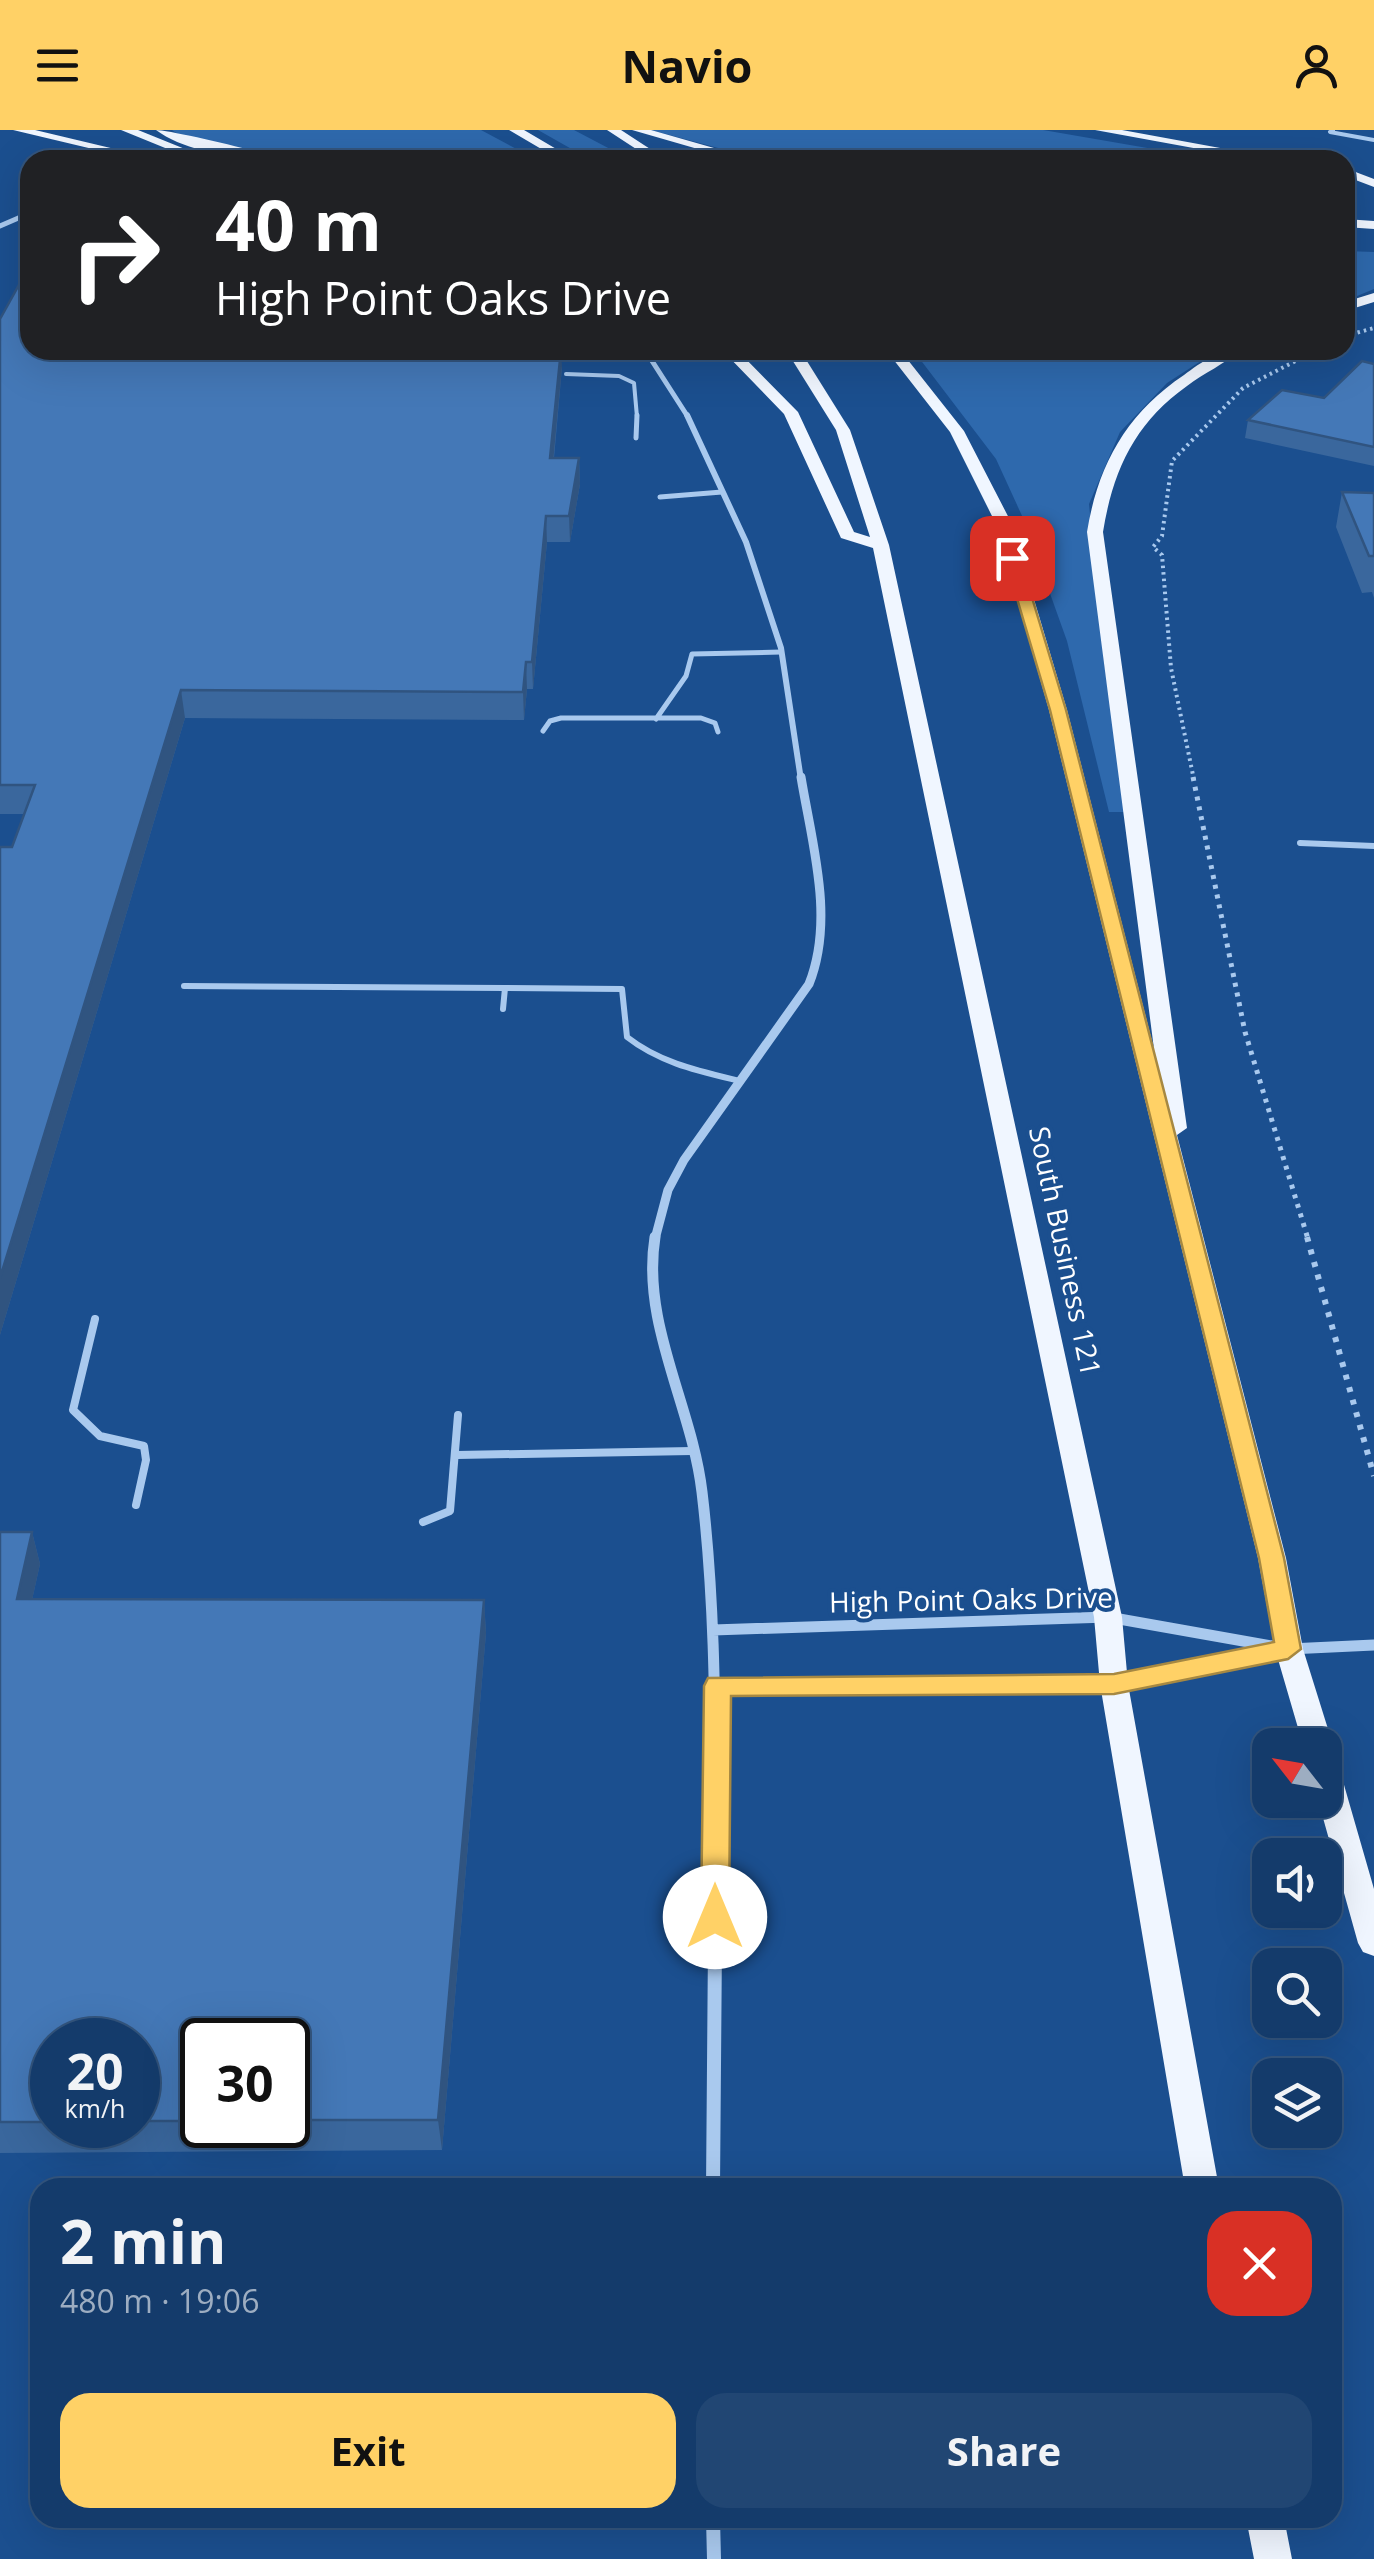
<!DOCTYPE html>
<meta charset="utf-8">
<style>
body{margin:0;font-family:"Open Sans",sans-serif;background:#214673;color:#f1f3f6;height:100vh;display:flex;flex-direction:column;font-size:38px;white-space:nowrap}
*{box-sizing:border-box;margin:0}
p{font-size:32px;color:#9dadc1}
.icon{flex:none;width:55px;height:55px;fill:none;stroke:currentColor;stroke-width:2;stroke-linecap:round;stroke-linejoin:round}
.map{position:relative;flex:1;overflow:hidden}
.drawer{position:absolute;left:30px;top:2048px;width:1312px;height:350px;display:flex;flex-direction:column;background:#143b6b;border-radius:30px;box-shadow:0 10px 40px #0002,0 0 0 2px #33557e}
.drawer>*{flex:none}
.top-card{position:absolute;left:20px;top:20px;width:1335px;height:210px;border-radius:30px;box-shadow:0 10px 40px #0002,0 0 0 2px #33557e;background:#202124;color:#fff;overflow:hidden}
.needle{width:65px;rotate:301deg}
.controls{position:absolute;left:1252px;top:1598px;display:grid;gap:20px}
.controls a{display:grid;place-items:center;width:90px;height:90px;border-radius:20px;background:#143b6b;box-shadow:0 10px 40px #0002,0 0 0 2px #33557e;font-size:50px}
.speed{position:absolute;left:30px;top:1888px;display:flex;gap:20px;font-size:50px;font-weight:700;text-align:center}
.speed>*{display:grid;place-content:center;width:130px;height:130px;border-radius:50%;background:#143b6b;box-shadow:0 10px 40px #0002,0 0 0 2px #33557e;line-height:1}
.speed small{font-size:25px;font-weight:400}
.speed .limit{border:5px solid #111;border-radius:15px;background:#fff;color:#111}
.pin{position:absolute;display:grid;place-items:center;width:85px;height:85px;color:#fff;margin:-42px;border-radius:20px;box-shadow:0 5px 15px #0006}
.me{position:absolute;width:110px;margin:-55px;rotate:0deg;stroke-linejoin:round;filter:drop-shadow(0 0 8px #0008)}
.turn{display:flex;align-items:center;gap:35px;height:210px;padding:0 30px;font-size:45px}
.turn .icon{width:130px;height:130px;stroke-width:2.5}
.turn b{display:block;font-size:70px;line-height:85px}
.round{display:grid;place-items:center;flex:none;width:105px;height:105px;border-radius:30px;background:#214673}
.head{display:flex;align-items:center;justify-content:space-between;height:170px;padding:0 30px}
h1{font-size:60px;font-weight:700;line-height:75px}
.cta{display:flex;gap:20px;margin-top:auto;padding:20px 30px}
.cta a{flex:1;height:115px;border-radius:30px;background:#ffd166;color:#111;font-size:40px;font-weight:700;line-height:115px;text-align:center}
.cta a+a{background:#214673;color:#f1f3f6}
header{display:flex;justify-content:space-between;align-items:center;height:130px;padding:0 30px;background:#ffd166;color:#111;font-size:45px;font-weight:700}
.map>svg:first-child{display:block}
</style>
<header><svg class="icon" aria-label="menu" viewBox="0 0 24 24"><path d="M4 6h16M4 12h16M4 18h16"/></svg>Navio<svg class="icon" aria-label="person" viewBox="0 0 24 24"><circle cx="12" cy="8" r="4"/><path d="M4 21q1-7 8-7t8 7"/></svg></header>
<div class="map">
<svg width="1374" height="2429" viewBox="0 0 1374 2429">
<rect width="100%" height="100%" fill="#1b4f8f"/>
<path fill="#2e69ad" d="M172,0H481L537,30C462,30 227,42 172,0Z
M538,0H574L631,30H591Z
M651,0H1043L1217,30H763Z
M1345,121L1374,122V159L1345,171Z
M913,220H1218L1167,253L1120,302L1089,374L1104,533L1127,682H1109L1067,511L1023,388L996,329Z"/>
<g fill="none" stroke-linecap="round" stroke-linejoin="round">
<path stroke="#a9c9ee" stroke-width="4" stroke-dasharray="2.5 4" stroke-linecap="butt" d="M1345,206L1374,198
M1194,650L1171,538L1162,425L1153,417L1162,406L1172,331L1243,258L1317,220"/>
<path stroke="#a9c9ee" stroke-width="5" stroke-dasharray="4 6" stroke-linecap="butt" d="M1193,647L1245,902L1308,1109"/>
<path stroke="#a9c9ee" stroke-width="6" stroke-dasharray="5 8" stroke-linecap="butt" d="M1307,1107L1374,1346"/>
<path stroke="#a9c9ee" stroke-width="4" d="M1333,0L1330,2L1374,10
M566,244L619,246L634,253L637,287"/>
<path stroke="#a9c9ee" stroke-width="5" d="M636,308L637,285
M660,367L722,362
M656,589L686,546L692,524L781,522
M543,601L550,591L561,588H701L715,593L718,602"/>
<path stroke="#a9c9ee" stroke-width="6" d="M1300,713L1374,716
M184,856L505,858
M503,879L505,858L622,859L627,907C660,933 699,941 740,951"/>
<path stroke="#a9c9ee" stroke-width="8" d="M95,1189L73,1280L100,1306L144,1316L146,1330L136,1375
M457,1325L692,1321
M423,1392L450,1381L458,1285"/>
<path stroke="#a9c9ee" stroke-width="5" d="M0,96L30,83
M645,220L688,287"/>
<path stroke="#a9c9ee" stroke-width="6" d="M687,285L746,412L781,518L801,650"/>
<path stroke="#a9c9ee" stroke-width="9" d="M655,1109L668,1060L684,1030L809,854C835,789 812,714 801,647"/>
<path stroke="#a9c9ee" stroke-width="11" d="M655,1107C641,1194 692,1276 702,1362C715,1471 715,1582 716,1692
M713,1500L1108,1487L1283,1518
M717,1556L1114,1554L1289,1519L1374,1515"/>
<path stroke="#a9c9ee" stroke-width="14" d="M713,2058L716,1689
M713,2388L714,2429"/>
<path fill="#f0f6ff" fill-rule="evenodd" d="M13,0H35L161,30H139Z
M121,0H138L185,19L175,22Z
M156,0C170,0 269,23 281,30C243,30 187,23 156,0Z
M509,0H524L575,30H560Z
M607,0H621L667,30H653Z
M632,0H651L756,30H736Z
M1095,0H1122L1286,30H1259Z
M1345,38L1374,49V57L1345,46Z
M1345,89L1374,91V99L1345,97Z
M1374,163V172L1345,181V172Z
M722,220H737L798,282L854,402L870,407L836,300L786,220H800L850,300L889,415L1122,1487L1128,1554L1219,2058H1185L1100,1554L1094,1487L873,418L841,408L784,284Z
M886,220H900L964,301L1011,392L1067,580L1154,919L1087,402C1098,335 1126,284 1184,245C1202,232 1217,220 1240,220C1225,234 1204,243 1187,256C1135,293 1113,340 1103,402L1187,998L1177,1005L1286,1428L1303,1519L1333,1615L1325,1624V1615H1303L1275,1519L1258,1428L1049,580L995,392L950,302Z
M1325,1629L1335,1633L1340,1641L1374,1759V1826L1363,1822L1358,1813L1318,1670H1325Z
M1246,2388H1284L1292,2429H1254Z"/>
</g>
<path fill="#3a679d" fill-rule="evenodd" d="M0,189L30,220L562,237L554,328H579L580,354L570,412H547L533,559H527L524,590L185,588L0,1205V717H12L24,684H0Z
M1374,234V336L1245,308L1248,290L1324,268Z
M1342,362L1374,363V468L1372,462L1362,463L1336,397Z
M0,1402H32L40,1434L32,1470H484L486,1503L442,2020L0,2023ZM52,1910H138V1995H52ZM202,1910H288V1995H202Z"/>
<path fill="#305480" d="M561,220L562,237L551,354L550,328Z
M579,328L580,354L570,412L569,386Z
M546,386L547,412L533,559L532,532Z
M526,532L527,559L524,590L523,562Z
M181,560L185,588L0,1205V1148Z
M32,1402L40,1434L25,1502L17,1469Z
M484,1470L486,1503L442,2020L438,1990Z"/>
<path fill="#4478b7" stroke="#305480" stroke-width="2.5" d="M25,144H30V220H561L550,328H579L569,386H546L532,532H526L523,562L181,560L0,1148V717H12L35,655H0V189Z
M1362,231L1374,234V317L1248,290L1282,260L1324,268Z
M1342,362L1374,363V426H1369Z
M0,1402H32L17,1469L484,1470L438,1990H288V1910H202V1991H138V1910H52V1992H0Z"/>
<path fill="#ffd166" stroke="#a68842" stroke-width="2.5" d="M1012,423L1020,428L1066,580L1284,1428L1301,1519L1288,1529L1114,1564L731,1566L729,1787L725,1796H705L701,1787L704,1556L708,1548L1114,1544L1274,1512L1259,1428L1050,580L1005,428Z"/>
<g text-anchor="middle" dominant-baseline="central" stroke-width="8" stroke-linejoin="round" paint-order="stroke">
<g font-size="28" fill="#fff" stroke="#1b4f8f">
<text transform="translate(1066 1121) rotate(78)">South Business 121</text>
<text transform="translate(971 1469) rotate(-1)">High Point Oaks Drive</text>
</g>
</g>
</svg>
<div class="controls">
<a><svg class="needle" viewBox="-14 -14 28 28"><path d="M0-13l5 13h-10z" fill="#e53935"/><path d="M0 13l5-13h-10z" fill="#9dadc1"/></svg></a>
<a><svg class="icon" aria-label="sound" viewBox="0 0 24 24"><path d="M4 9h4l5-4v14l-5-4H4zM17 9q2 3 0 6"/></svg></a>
<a><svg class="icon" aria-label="search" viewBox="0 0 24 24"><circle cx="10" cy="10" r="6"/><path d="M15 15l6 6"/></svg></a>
<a><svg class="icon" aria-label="layers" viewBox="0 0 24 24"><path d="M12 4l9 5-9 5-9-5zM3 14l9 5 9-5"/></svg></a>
</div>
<div class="speed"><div>20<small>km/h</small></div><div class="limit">30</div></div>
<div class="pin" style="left:1012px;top:428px;background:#d93025"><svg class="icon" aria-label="arrive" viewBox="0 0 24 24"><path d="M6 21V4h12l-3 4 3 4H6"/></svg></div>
<svg class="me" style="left:715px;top:1787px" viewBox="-20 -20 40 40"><circle r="19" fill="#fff"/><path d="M0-13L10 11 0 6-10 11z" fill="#ffd166"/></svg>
<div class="top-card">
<div class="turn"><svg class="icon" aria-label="right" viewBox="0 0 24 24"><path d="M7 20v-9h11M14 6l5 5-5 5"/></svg><div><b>40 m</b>High Point Oaks Drive</div></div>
</div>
<section class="drawer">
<div class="head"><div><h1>2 min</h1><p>480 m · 19:06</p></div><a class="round" style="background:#d93025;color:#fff"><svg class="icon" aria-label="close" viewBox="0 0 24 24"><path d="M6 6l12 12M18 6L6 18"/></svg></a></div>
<div class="cta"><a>Exit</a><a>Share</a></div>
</section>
</div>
